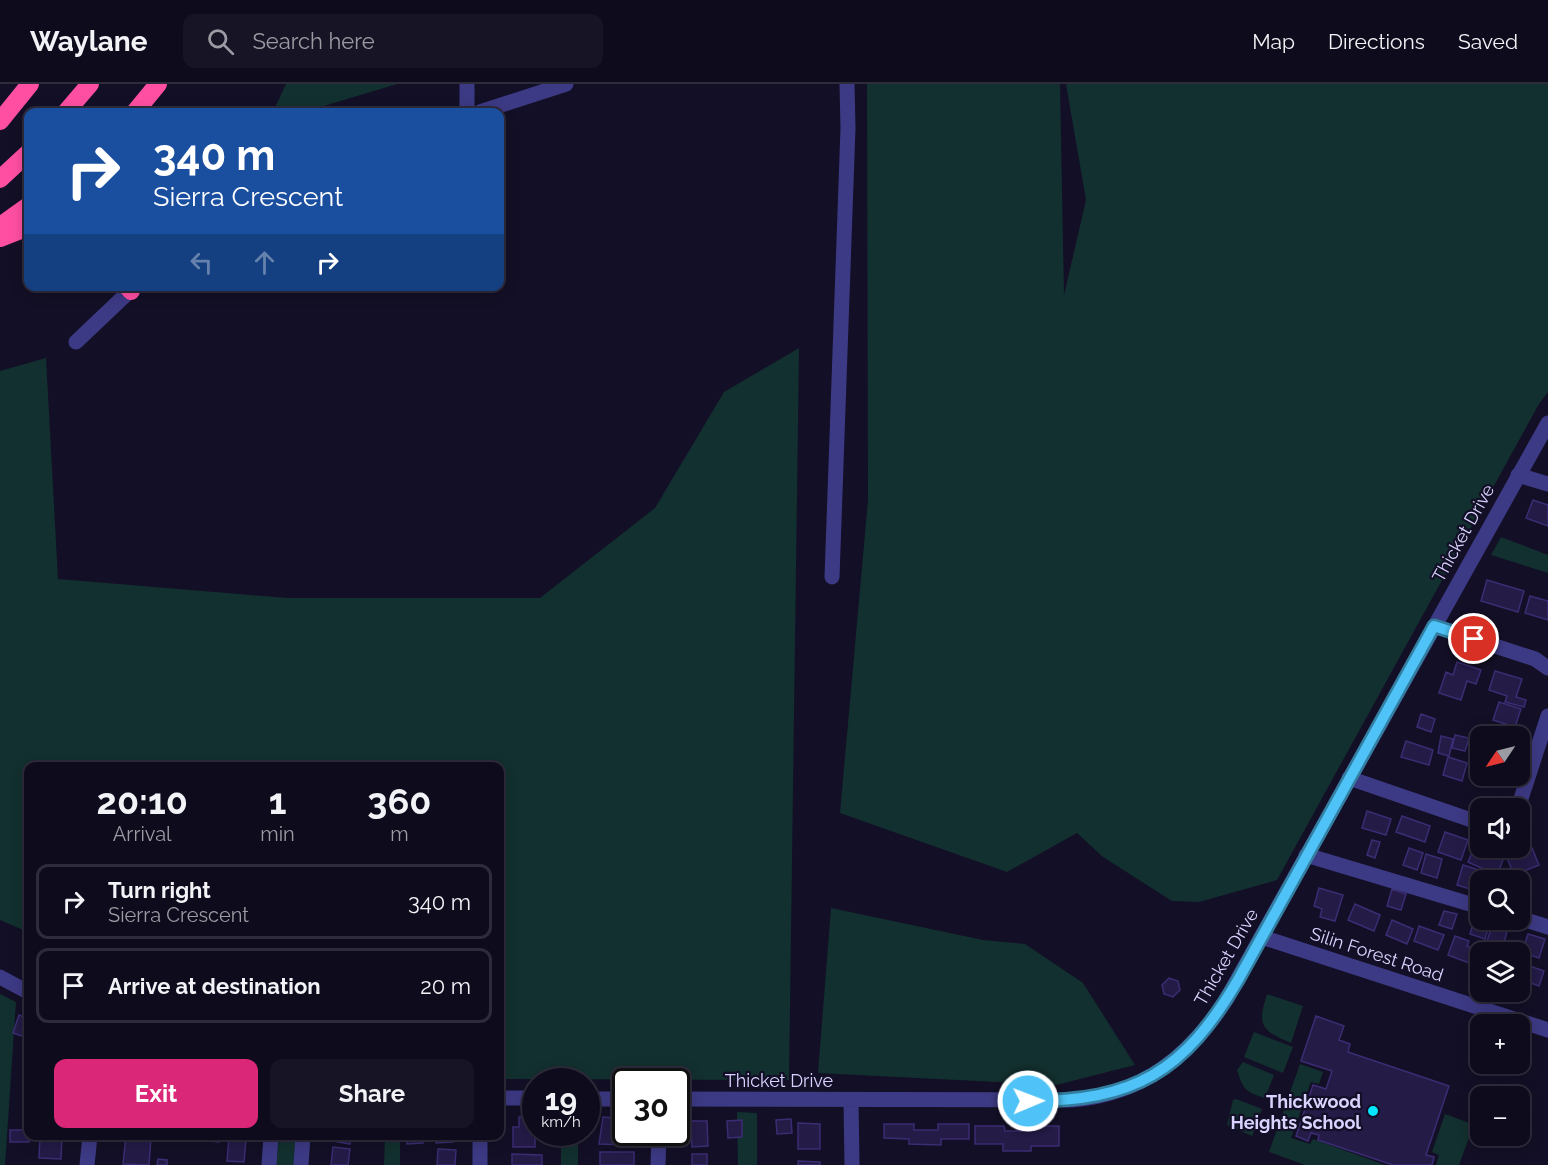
<!DOCTYPE html>
<meta charset="utf-8">
<style>
body{margin:0;font-family:Raleway,sans-serif;background:#171425;color:#f1f3f6;height:100vh;display:flex;flex-direction:column;font-size:22px;white-space:nowrap}
*{box-sizing:border-box;margin:0}
p{font-size:20px;color:#9b9ba3}
.icon{flex:none;width:33px;height:33px;fill:none;stroke:currentColor;stroke-width:2;stroke-linecap:round;stroke-linejoin:round}
.map{position:relative;flex:1;overflow:hidden}
.drawer{position:absolute;left:24px;top:678px;width:480px;height:378px;display:flex;flex-direction:column;background:#0e0b1c;border-radius:12px;box-shadow:0 3px 15px #0003,0 0 0 2px #2e2b3b}
.drawer>*{flex:none}
.top-card{position:absolute;left:24px;top:24px;width:480px;height:183px;border-radius:12px;box-shadow:0 3px 15px #0003,0 0 0 2px #2e2b3b;background:#1a4fa0;color:#fff;overflow:hidden}
.needle{width:39px;rotate:235deg}
.tools{position:absolute;left:1470px;top:642px;display:grid;gap:12px}
.tools a{display:grid;place-items:center;width:60px;height:60px;border-radius:12px;background:#0e0b1c;box-shadow:0 3px 15px #0003,0 0 0 2px #2e2b3b;font-size:30px}
.speed{position:absolute;left:522px;top:984px;display:flex;gap:12px;font-size:30px;font-weight:700;text-align:center}
.speed>*{display:grid;place-content:center;width:78px;height:78px;border-radius:50%;background:#0e0b1c;box-shadow:0 3px 15px #0003,0 0 0 2px #2e2b3b;line-height:1}
.speed small{font-size:15px;font-weight:400}
.speed .limit{border:3px solid #111;border-radius:9px;background:#fff;color:#111}
.pin{position:absolute;display:grid;place-items:center;width:51px;height:51px;color:#fff;margin:-26px;border:3px solid #fff;border-radius:50%;box-shadow:0 2px 6px #0007}
.me{position:absolute;width:66px;margin:-33px;rotate:89deg;stroke-linejoin:round;filter:drop-shadow(0 0 4px #0008)}
.turn{display:flex;align-items:center;gap:21px;height:126px;padding:0 30px;font-size:27px}
.turn .icon{width:78px;height:78px;stroke-width:2.5}
.turn b{display:block;font-size:42px;line-height:51px}
.lanes{display:flex;align-items:center;height:57px;padding:0 30px;background:#0003;justify-content:center;gap:30px;direction:ltr}
.lanes .off{opacity:.35}
.eta{display:flex;justify-content:space-evenly;align-items:center;height:102px;text-align:center}
.eta b{font-size:36px;font-weight:700;line-height:42px}
.primary-button{display:flex;gap:12px;margin-top:auto;padding:12px 30px}
.primary-button a{flex:1;height:69px;border-radius:12px;background:#db2777;color:#fff;font-size:24px;font-weight:700;line-height:69px;text-align:center}
.primary-button a+a{background:#171425;color:#f1f3f6}
ul{padding:0;list-style:none}
li{display:flex;align-items:center;gap:18px;height:75px;margin:0 12px 9px;padding:0 18px;border:3px solid #2e2b3b;border-radius:12px}
li div{flex:1}
li b{display:block;font-size:22px}
li em{font-style:normal}
header{display:flex;align-items:center;gap:36px;box-sizing:border-box;height:84px;padding:0 30px;background:#0e0b1c;border-bottom:2px solid #2e2b3b}
header strong{font-size:28px}
nav{display:flex;gap:33px;margin-inline-start:auto;font-size:21px}
.search{width:420px;height:54px;background:#171425;display:flex;align-items:center;gap:15px;box-sizing:border-box;padding:0 21px;border-radius:12px;color:#9b9ba3;font-size:22px}
.map>svg:first-child{display:block}
</style>
<header>
<strong>Waylane</strong>
<div class="search"><svg class="icon" aria-label="search" viewBox="0 0 24 24"><circle cx="10" cy="10" r="6"/><path d="M15 15l6 6"/></svg>Search here</div>
<nav><a>Map</a><a>Directions</a><a>Saved</a></nav>
</header>
<div class="map">
<svg width="1548" height="1081" viewBox="0 0 1548 1081">
<rect width="100%" height="100%" fill="#130f26"/>
<path fill="#12302f" d="M286,0H397L304,28H273Z
M867,0H1060L1064,211L1086,116L1066,0H1548V308L1539,320L1277,796L1199,818L1172,817L1103,773L1077,749L1007,788L840,729L868,416Z
M799,264L789,996L500,995V682H28V848L0,836V287L46,274L58,495L287,514H540L655,424L724,308Z
M1501,453L1548,471V489L1491,471Z
M831,824L983,856L1025,860L1083,899L1135,981L1056,1001L818,989Z
M0,910L16,918L5,1081H0Z
M1267,910L1303,922L1291,959C1261,946 1257,942 1267,910Z
M1254,948L1293,963L1283,989L1244,973Z
M1243,978L1274,991L1265,1014C1246,1008 1243,1006 1237,986Z
M1300,980L1323,988L1319,1000L1311,998L1291,1054L1310,1060L1313,1055L1385,1081H1305L1269,1068Z
M1236,1015L1262,1025L1252,1052L1227,1041L1233,1016Z
M737,1028L757,1029V1081H738Z
M1445,1030L1480,1043V1052H1487L1485,1059L1469,1054L1459,1081H1436L1439,1071L1432,1068Z
M561,1049H578V1081H561Z
M279,1052H296L294,1081H276Z
M385,1052H400V1081H384Z"/>
<path fill="#241b47" stroke="#3b2d73" stroke-width="1.5" d="M1533,416L1548,421V442L1526,434Z
M1487,496L1524,507L1518,528L1481,517Z
M1530,512L1548,517V536L1525,529Z
M1457,578L1481,586L1476,600L1467,597L1461,616L1439,609L1446,588L1453,591Z
M1495,587L1522,595L1516,613L1526,616L1524,623L1505,618L1507,612L1489,606Z
M1499,618L1521,625L1515,643L1493,636Z
M1421,630L1435,635L1431,648L1417,643Z
M1455,651L1469,654L1465,667L1452,664Z
M1441,652L1453,655L1449,672L1438,669Z
M1406,657L1433,666L1429,681L1401,673Z
M1448,673L1467,679L1462,697L1443,691Z
M1480,676V692H1503L1500,702L1474,694Z
M1367,727L1391,735L1386,751L1362,744Z
M1402,732L1430,742L1425,758L1396,748Z
M1445,748L1468,756L1461,776L1438,768Z
M1372,756L1380,758L1375,774L1367,771Z
M1409,764L1423,769L1417,786L1403,781Z
M1474,764L1503,776L1497,791L1468,778Z
M1532,764L1539,781L1514,791L1507,774Z
M1426,770L1442,775L1437,794L1421,789Z
M1463,781L1476,785L1470,805L1457,801Z
M1520,800L1525,802L1520,815Z
M1319,804L1343,811L1335,837L1320,833L1322,825L1314,822Z
M1392,805L1406,810L1401,826L1387,822Z
M1355,820L1380,831L1374,847L1348,836Z
M1444,827L1457,830L1452,845L1439,841Z
M1475,833L1490,838L1485,855L1470,850Z
M1392,836L1413,845L1407,860L1386,851Z
M1493,839L1508,844L1503,862L1487,857Z
M1419,842L1444,851L1438,866L1414,857Z
M1528,850L1545,855L1539,874L1522,868Z
M1455,852L1469,857L1467,862L1483,868H1480L1477,882L1448,871Z
M1521,879L1544,887L1539,902L1520,895Z
M1169,894L1178,897L1180,906L1173,913L1164,910L1162,901Z
M19,931L28,934V954L13,949Z
M1316,932L1344,942L1339,956L1350,960L1348,968L1449,1002L1426,1071L1434,1073L1432,1081H1393L1318,1056L1319,1051L1311,1049L1308,1057L1296,1052L1313,1001L1326,1005L1332,987L1301,977Z
M519,1033H536V1048H540V1051L535,1052V1063H513V1043H519Z
M603,1033L619,1034V1049L631,1050L630,1061L599,1060Z
M791,1035L792,1049L777,1050L776,1036Z
M742,1036V1053L728,1054L727,1037Z
M691,1037H707L708,1062L692,1063Z
M798,1039L820,1040V1065H798Z
M884,1040H914V1046H938V1040H969V1055H941V1061L909,1060V1055L884,1054Z
M975,1042H1004L1005,1047H1031V1042H1059V1062H1031V1067H1003V1060H975Z
M10,1046H28L29,1058H10Z
M40,1052H62L61,1075L39,1074Z
M126,1052L151,1054L149,1081L123,1080Z
M197,1052H220L219,1058L197,1056Z
M333,1052H351L350,1060L333,1057Z
M407,1052H423V1059L407,1060Z
M436,1052H453V1058L436,1059Z
M229,1054L246,1056L244,1078L227,1077Z
M333,1063L350,1065L348,1081H331Z
M438,1065L456,1066L455,1081H437Z
M600,1068H634V1081H600Z
M512,1070L542,1071V1081H512Z
M692,1070H707V1081H692Z
M158,1075L167,1076V1081H157Z
M798,1077L820,1078V1081H798Z"/>
<g fill="none" stroke-linecap="round" stroke-linejoin="round">
<path stroke="#3d3a85" stroke-width="15" d="M467,28V0
M480,28L566,0
M76,258L135,202
M1518,391L1548,400
M832,493L848,44L847,0
M1434,542L1535,575L1548,584
M1349,694L1480,739
M1518,724L1548,632
M1306,771L1480,823
M1520,834L1548,843
M1262,853L1548,946
M0,893L28,908
M500,1014H536
M586,1015H626
M676,1015L1072,1016C1142,1010 1188,974 1226,916L1548,339
M851,1016L852,1081
M87,1081L90,1052
M269,1081L271,1052
M301,1081L303,1052
M480,1081V1052
M658,1081L659,1048"/>
<path stroke="#ff4fa3" stroke-width="18" d="M66,28L90,0
M135,28L158,0
M0,37L30,0
M0,95L28,69
M0,142L28,122
M0,154L28,143
M127,202L131,207"/>
</g>
<g fill="none" stroke-linecap="round" stroke-linejoin="round">
<g stroke="#337fa1" stroke-width="15">
<path id="route" d="M1028,1017C1135,1017 1184,988 1238,896L1434,542L1474,555"/>
</g>
<use href="#route" stroke="#4fc3f7" stroke-width="10"/>
</g>
<circle fill="#00e5ff" stroke="#130f26" stroke-width="2" cx="1373" cy="1027" r="6"/>
<g text-anchor="middle" dominant-baseline="central" stroke-width="4.5" stroke-linejoin="round" paint-order="stroke">
<g font-size="18" fill="#d9d4ff" stroke="#130f26">
<text transform="translate(1463 449) rotate(-61)">Thicket Drive</text>
<text transform="translate(1377 870) rotate(18)">Silin Forest Road</text>
<text transform="translate(1226 873) rotate(-60)">Thicket Drive</text>
<text x="779" y="996">Thicket Drive</text>
</g>
<g font-size="18" font-weight="bold" fill="#d9d4ff" stroke="#130f26" text-anchor="end">
<text x="1361" y="1017">Thickwood<tspan x="1361" dy="21">Heights School</tspan></text>
</g>
</g>
</svg>
<div class="tools">
<a><svg class="needle" viewBox="-14 -14 28 28"><path d="M0-13l5 13h-10z" fill="#e53935"/><path d="M0 13l5-13h-10z" fill="#9b9ba3"/></svg></a>
<a><svg class="icon" aria-label="sound" viewBox="0 0 24 24"><path d="M4 9h4l5-4v14l-5-4H4zM17 9q2 3 0 6"/></svg></a>
<a><svg class="icon" aria-label="search" viewBox="0 0 24 24"><circle cx="10" cy="10" r="6"/><path d="M15 15l6 6"/></svg></a>
<a><svg class="icon" aria-label="layers" viewBox="0 0 24 24"><path d="M12 4l9 5-9 5-9-5zM3 14l9 5 9-5"/></svg></a>
<a>+</a>
<a>−</a>
</div>
<div class="speed"><div>19<small>km/h</small></div><div class="limit">30</div></div>
<div class="pin" style="left:1474px;top:555px;background:#d93025"><svg class="icon" aria-label="arrive" viewBox="0 0 24 24"><path d="M6 21V4h12l-3 4 3 4H6"/></svg></div>
<svg class="me" style="left:1028px;top:1017px" viewBox="-20 -20 40 40"><circle r="17" fill="#4fc3f7" stroke="#fff" stroke-width="3"/><path d="M0-11L8 9 0 5-8 9z" fill="#fff"/></svg>
<div class="top-card">
<div class="turn"><svg class="icon" aria-label="right" viewBox="0 0 24 24"><path d="M7 20v-9h11M14 6l5 5-5 5"/></svg><div><b>340 m</b>Sierra Crescent</div></div>
<div class="lanes"><svg class="icon off" aria-label="left" viewBox="0 0 24 24"><path d="M17 20v-9H6M10 6l-5 5 5 5"/></svg><svg class="icon off" aria-label="ahead" viewBox="0 0 24 24"><path d="M12 20V5M6 11l6-6 6 6"/></svg><svg class="icon" aria-label="right" viewBox="0 0 24 24"><path d="M7 20v-9h11M14 6l5 5-5 5"/></svg></div>
</div>
<section class="drawer">
<div class="eta">
<div><b>20:10</b><p>Arrival</p></div>
<div><b>1</b><p>min</p></div>
<div><b>360</b><p>m</p></div>
</div>
<ul>
<li><svg class="icon" aria-label="right" viewBox="0 0 24 24"><path d="M7 20v-9h11M14 6l5 5-5 5"/></svg><div><b>Turn right</b><p>Sierra Crescent</p></div><em>340 m</em></li>
<li><svg class="icon" aria-label="arrive" viewBox="0 0 24 24"><path d="M6 21V4h12l-3 4 3 4H6"/></svg><div><b>Arrive at destination</b></div><em>20 m</em></li>
</ul>
<div class="primary-button"><a>Exit</a><a>Share</a></div>
</section>
</div>
